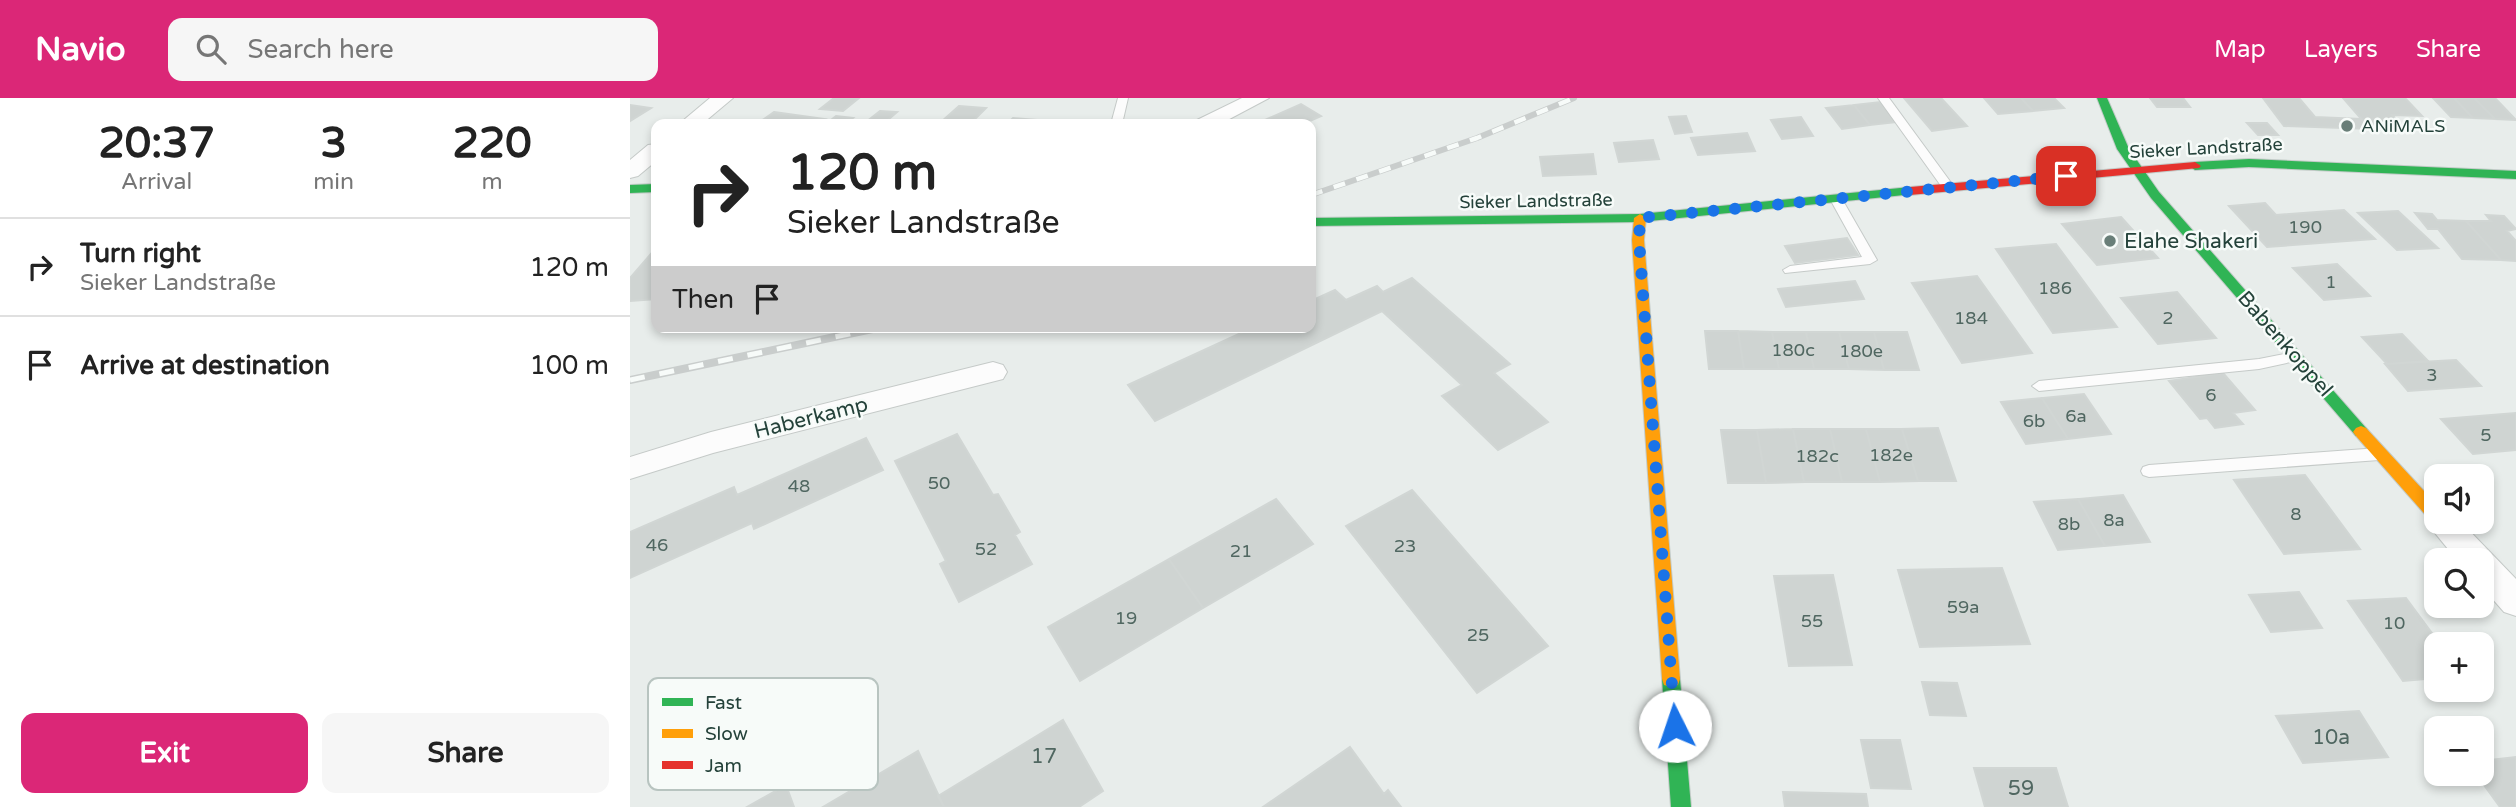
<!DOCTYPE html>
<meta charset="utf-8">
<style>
body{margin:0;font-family:"Varela Round",sans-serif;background:#f6f6f6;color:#222;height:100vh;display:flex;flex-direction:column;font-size:26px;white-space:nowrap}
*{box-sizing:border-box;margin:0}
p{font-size:23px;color:#767676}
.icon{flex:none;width:38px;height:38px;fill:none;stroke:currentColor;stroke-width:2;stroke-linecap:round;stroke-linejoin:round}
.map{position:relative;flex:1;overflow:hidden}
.sheet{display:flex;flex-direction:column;background:#fff;width:630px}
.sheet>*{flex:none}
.banner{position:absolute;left:21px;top:21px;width:665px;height:214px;border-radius:14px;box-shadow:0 4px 10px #0003;background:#fff;color:#222;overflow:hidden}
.tools{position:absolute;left:1794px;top:366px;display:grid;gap:14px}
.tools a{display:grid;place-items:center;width:70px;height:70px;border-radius:14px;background:#fff;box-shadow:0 4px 10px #0003;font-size:35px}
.pin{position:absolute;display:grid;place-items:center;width:60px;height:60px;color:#fff;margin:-30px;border-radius:14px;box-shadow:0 4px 10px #0006}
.me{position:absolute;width:77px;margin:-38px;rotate:356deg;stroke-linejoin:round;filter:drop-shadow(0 0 5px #0008)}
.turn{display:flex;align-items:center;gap:24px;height:147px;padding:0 21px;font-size:32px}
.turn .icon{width:91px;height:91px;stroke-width:2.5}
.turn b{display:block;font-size:49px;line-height:60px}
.then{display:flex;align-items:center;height:66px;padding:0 21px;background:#0003;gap:14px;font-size:26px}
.eta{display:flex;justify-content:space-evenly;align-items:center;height:119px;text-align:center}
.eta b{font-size:42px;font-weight:700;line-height:49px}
.action{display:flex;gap:14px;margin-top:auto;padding:14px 21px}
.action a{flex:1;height:80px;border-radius:14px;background:#db2777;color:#fff;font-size:28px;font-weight:700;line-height:80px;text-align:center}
.action a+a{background:#f6f6f6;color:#222}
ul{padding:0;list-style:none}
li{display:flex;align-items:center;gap:21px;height:98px;padding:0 21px;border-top:2px solid #e0e0e0}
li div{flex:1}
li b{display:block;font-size:26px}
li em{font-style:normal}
header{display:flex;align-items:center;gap:42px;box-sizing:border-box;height:98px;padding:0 35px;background:#db2777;color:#fff}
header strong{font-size:33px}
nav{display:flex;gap:38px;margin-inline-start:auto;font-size:24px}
.search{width:490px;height:63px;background:#f6f6f6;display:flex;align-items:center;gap:18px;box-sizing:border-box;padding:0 24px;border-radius:14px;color:#767676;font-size:26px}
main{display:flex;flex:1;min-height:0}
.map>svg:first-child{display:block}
</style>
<header>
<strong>Navio</strong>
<div class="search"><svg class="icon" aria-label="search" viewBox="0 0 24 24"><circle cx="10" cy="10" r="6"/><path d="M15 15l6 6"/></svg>Search here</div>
<nav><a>Map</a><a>Layers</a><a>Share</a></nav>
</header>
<main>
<section class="sheet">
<div class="eta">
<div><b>20:37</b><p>Arrival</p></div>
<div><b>3</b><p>min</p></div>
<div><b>220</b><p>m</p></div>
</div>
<ul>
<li><svg class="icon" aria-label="right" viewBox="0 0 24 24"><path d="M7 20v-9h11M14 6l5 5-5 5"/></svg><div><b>Turn right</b><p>Sieker Landstraße</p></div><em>120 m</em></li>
<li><svg class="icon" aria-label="arrive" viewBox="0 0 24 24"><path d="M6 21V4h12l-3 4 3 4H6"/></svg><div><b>Arrive at destination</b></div><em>100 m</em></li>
</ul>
<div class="action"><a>Exit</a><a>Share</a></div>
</section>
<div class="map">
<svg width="1886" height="709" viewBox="0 0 1886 709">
<rect width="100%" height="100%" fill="#e8edeb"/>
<path fill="#cfd4d2" stroke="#d1d6d4" stroke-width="2" d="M204,0H229L213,13L190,11Z
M1274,0H1311L1337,28L1302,33Z
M1354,0H1391L1403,13L1368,16Z
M1391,0H1424L1434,10L1403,13Z
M1520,0H1553L1560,9H1527Z
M1633,0H1669L1685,19L1731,21L1740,31L1654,28Z
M1713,0H1775L1792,18L1762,17L1776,32L1740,31Z
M1803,0H1824L1843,20L1821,19Z
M1824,0H1844L1865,21L1843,20Z
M1844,0H1865L1886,22L1865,21Z
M1251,4L1267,24L1240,27L1224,7Z
M671,6L691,18L673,26H626Z
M0,7L21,10L0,23Z
M1224,7L1240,27L1212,31L1196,10Z
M329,8L356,10L340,26H283L288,22L311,24Z
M250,13L267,14L253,26H222L226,23L236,24Z
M144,14L195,21L187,26H127Z
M206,18L223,20L215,26H196Z
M1056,18L1062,34L1045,36L1039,19Z
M1171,19L1183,38L1152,41L1141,22Z
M383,20L420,23L417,26H377Z
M1617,25H1637L1648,37H1628Z
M1117,35L1125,53L1068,57L1061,40Z
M1023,42L1029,61L989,64L984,45Z
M963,56L966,76L913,78L910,59Z
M1635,105L1646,117L1714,112L1745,141L1637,149L1599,108Z
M1768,113L1808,150L1767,152L1728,115Z
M1785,115L1802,116L1807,122L1836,123L1871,162L1832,161L1808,131H1798Z
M1856,117L1874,118L1886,131L1877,133L1886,143V163L1871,162L1836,123H1861Z
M1491,119L1528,160L1467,167L1432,126Z
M1217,140L1228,157L1165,165L1155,148Z
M1426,146L1487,229L1423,235L1366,151Z
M26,150V201L0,203V180Z
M1707,166L1740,198L1694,202L1663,170Z
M1347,178L1402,255L1332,265L1282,185Z
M782,180L880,266L864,275L918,324L868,352L812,298L832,287L752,213L525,323L498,287L624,229H681V203L705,192L716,202L747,188L753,194Z
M1225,183L1234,201L1156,209L1148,191Z
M1547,194L1586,240L1528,246L1491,200Z
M1075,233H1108L1114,271H1079Z
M1108,233L1142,234L1149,271H1114Z
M1142,234H1176L1184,271H1149Z
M1176,234H1209L1219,271H1184Z
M1209,234H1244L1254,272L1219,271Z
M1244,234H1277L1289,272H1254Z
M1772,236L1798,263L1757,266L1732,239Z
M1826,262L1851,288L1778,293L1755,266Z
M1593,275L1625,312L1603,315L1613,326L1585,330L1577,320L1570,321L1539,283Z
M1454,296L1481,336L1438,341L1412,300Z
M1412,300L1438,341L1396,346L1371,304Z
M1886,315V352L1843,356L1811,321Z
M1308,330L1326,383H1288L1272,331Z
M1163,331H1200L1212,384H1174Z
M1163,331L1174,384L1136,385L1127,332Z
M1200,331H1236L1250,384H1212Z
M1236,331H1272L1288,383L1250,384Z
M1091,332H1127L1136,385H1098Z
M327,336L363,397L368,396L390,434L385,437L402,466L329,504L310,466L316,463L265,363Z
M236,340L253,372L124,431L122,425L0,480V434L104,389L107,397Z
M1675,377L1730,451L1654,456L1604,382Z
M782,392L918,548L847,595L716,428Z
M1493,397L1520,444L1475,448L1448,401Z
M646,401L683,446L573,510L539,461Z
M1448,401L1475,448L1428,452L1404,404Z
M539,461L573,510L450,583L418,529Z
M1372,470L1400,546L1290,549L1268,472Z
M1203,477L1222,567L1159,568L1144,478Z
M1669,494L1692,530L1641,534L1619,497Z
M1776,500L1810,546H1806V580L1773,583L1718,503Z
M1292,584L1327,585L1336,618L1300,617Z
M1729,613L1758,659L1673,665L1646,618Z
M433,622L473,693L449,709H314L308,698Z
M1231,642H1270L1281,691L1241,690Z
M720,649L754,696L758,692L771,709H633Z
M288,653L314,709H193Z
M1886,659V709H1870L1846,676H1852V663Z
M1344,670H1426L1438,709H1355Z
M156,687L164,709H117Z
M1153,694L1236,696L1238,709H1155Z"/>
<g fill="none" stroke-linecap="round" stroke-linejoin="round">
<g stroke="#c5cac8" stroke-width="2">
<path id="lane" d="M488,0H498L492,26H481Z
M1248,0H1259L1322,86V92H1314Z
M1206,97L1212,101L1247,162L1240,166L1155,175L1153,172L1160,168L1232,159L1200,101Z
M1665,254L1672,259L1670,262L1629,271L1409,293L1402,288L1409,283L1629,261Z
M1749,350L1757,356L1749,362L1519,379L1513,377L1511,373L1513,369L1519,367Z"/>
</g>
<g stroke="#c5cac8" stroke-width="2">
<path id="street" d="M80,0H103L72,26H49Z
M612,0H639L590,26H563L567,22Z
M26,46V63L8,78L0,80V62L18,47Z
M363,264L373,267L377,274L373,281L83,355L0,381V359L81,334Z
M1806,414V424H1831L1886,481V518L1874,514L1852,489V462H1827L1796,424L1801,415Z"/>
</g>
<g stroke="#c3cbc8" stroke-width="2">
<path id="fast" d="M1467,0H1477L1499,51L1529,94L1736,330L1739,334L1736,338H1726L1521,100L1487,51Z
M1619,61L1886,73V81L1619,69L1565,72L1559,68L1565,64Z
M26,86V94L0,95V87Z
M1280,89L1286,93L1284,96L1010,124L681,128V120L1010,116Z
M1041,573L1048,575L1050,581L1061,709H1041L1032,581L1034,575Z"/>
</g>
<g stroke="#c3cbc8" stroke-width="2">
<path id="slow" d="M1010,116L1016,120L1014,142L1050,581L1048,587L1041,589L1034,587L1032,581L1002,142L1004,120Z
M1731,328L1736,330L1806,406V424L1800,422L1726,338L1723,334L1726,330Z"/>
</g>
<g stroke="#c3cbc8" stroke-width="2">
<path id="jam" d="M1565,64L1571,68L1569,70L1280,97L1274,93L1280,89Z"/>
</g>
<use href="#lane" fill="#fcfcfc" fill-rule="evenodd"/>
<use href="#street" fill="#fcfcfc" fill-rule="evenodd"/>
<use href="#fast" fill="#30b455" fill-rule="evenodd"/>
<use href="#slow" fill="#ff9f0a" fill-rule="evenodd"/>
<use href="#jam" fill="#e5322d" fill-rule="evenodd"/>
<g stroke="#c9cdcc" stroke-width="6">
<path id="rail-far1" d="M681,97L847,40L944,0"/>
</g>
<g stroke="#c9cdcc" stroke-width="8">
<path id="rail" d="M0,282L252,229"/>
</g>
<use href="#rail-far1" stroke="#f7fbf9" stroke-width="4.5" stroke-dasharray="12" stroke-linecap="butt"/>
<use href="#rail" stroke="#f7fbf9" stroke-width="5" stroke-dasharray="15" stroke-linecap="butt"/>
</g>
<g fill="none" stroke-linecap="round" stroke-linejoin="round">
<path stroke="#1a73e8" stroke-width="12" stroke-dasharray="0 21.6" d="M1045,628L1009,142L1010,120L1436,78"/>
</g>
<g fill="#697e78" stroke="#f7fbf9" stroke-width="2.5">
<circle cx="1717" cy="28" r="7"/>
<circle cx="1480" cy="143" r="7"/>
</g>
<g text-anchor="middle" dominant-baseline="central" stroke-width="5" stroke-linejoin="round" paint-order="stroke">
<g font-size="18" fill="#24423a" stroke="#f7fbf9" text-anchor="start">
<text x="1731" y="28">ANiMALS</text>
</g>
<g font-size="18" fill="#24423a" stroke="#f7fbf9">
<text transform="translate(1576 50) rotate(-3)">Sieker Landstraße</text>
<text transform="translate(906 103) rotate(-1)">Sieker Landstraße</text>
</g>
<g font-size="18" fill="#506761">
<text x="1675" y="129">190</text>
<text x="1701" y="184">1</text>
<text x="1425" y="190">186</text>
<text x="1341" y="220">184</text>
<text x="1538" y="220">2</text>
<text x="1163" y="252">180c</text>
<text x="1231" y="253">180e</text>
<text x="1802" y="277">3</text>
<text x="1581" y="297">6</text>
<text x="1446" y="318">6a</text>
<text x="1404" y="323">6b</text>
<text x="1856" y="337">5</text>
<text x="1261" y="357">182e</text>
<text x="1187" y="358">182c</text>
<text x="309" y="385">50</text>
<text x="169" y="388">48</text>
<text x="1666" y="416">8</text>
<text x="1484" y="422">8a</text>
<text x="1439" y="426">8b</text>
<text x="27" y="447">46</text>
<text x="775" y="448">23</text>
<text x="356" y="451">52</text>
<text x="611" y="453">21</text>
<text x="1333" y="509">59a</text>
<text x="496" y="520">19</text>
<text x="1182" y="523">55</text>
<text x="1764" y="525">10</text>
<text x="848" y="537">25</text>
</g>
<g font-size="21" fill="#24423a" stroke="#f7fbf9" text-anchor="start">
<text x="1494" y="143">Elahe Shakeri</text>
</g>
<g font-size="21" fill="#24423a" stroke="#f7fbf9">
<text transform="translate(1655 246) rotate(49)">Babenkoppel</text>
<text transform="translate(181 320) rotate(-14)">Haberkamp</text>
</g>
<g font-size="21" fill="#506761">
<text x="1701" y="639">10a</text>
<text x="414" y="658">17</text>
<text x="1391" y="690">59</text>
</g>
</g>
<rect x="18" y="580" width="230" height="112" rx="10" fill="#f7fbf9" stroke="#b8c4c0" stroke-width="2"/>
<rect x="32" y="600" width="31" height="8" fill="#30b455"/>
<rect x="32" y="631" width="31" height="9" fill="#ff9f0a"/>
<rect x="32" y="663" width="31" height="8" fill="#e5322d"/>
<g font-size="19" fill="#24423a">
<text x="75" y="611">Fast</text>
<text x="75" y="642">Slow</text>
<text x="75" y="674">Jam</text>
</g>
</svg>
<div class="tools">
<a><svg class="icon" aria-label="sound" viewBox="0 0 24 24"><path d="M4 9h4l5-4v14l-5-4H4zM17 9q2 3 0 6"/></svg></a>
<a><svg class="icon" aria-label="search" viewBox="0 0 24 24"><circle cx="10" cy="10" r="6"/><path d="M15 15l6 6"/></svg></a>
<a>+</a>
<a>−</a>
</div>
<div class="pin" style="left:1436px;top:78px;background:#d93025"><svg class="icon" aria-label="arrive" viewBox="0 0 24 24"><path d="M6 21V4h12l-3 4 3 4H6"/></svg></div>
<svg class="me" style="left:1045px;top:628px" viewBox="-20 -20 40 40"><circle r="19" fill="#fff"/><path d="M0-13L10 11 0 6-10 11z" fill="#1a73e8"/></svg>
<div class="banner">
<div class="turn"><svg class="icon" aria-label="right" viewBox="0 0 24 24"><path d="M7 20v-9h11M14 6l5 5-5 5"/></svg><div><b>120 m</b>Sieker Landstraße</div></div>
<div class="then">Then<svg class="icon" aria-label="arrive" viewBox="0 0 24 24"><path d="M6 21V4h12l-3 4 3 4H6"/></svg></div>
</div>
</div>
</main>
